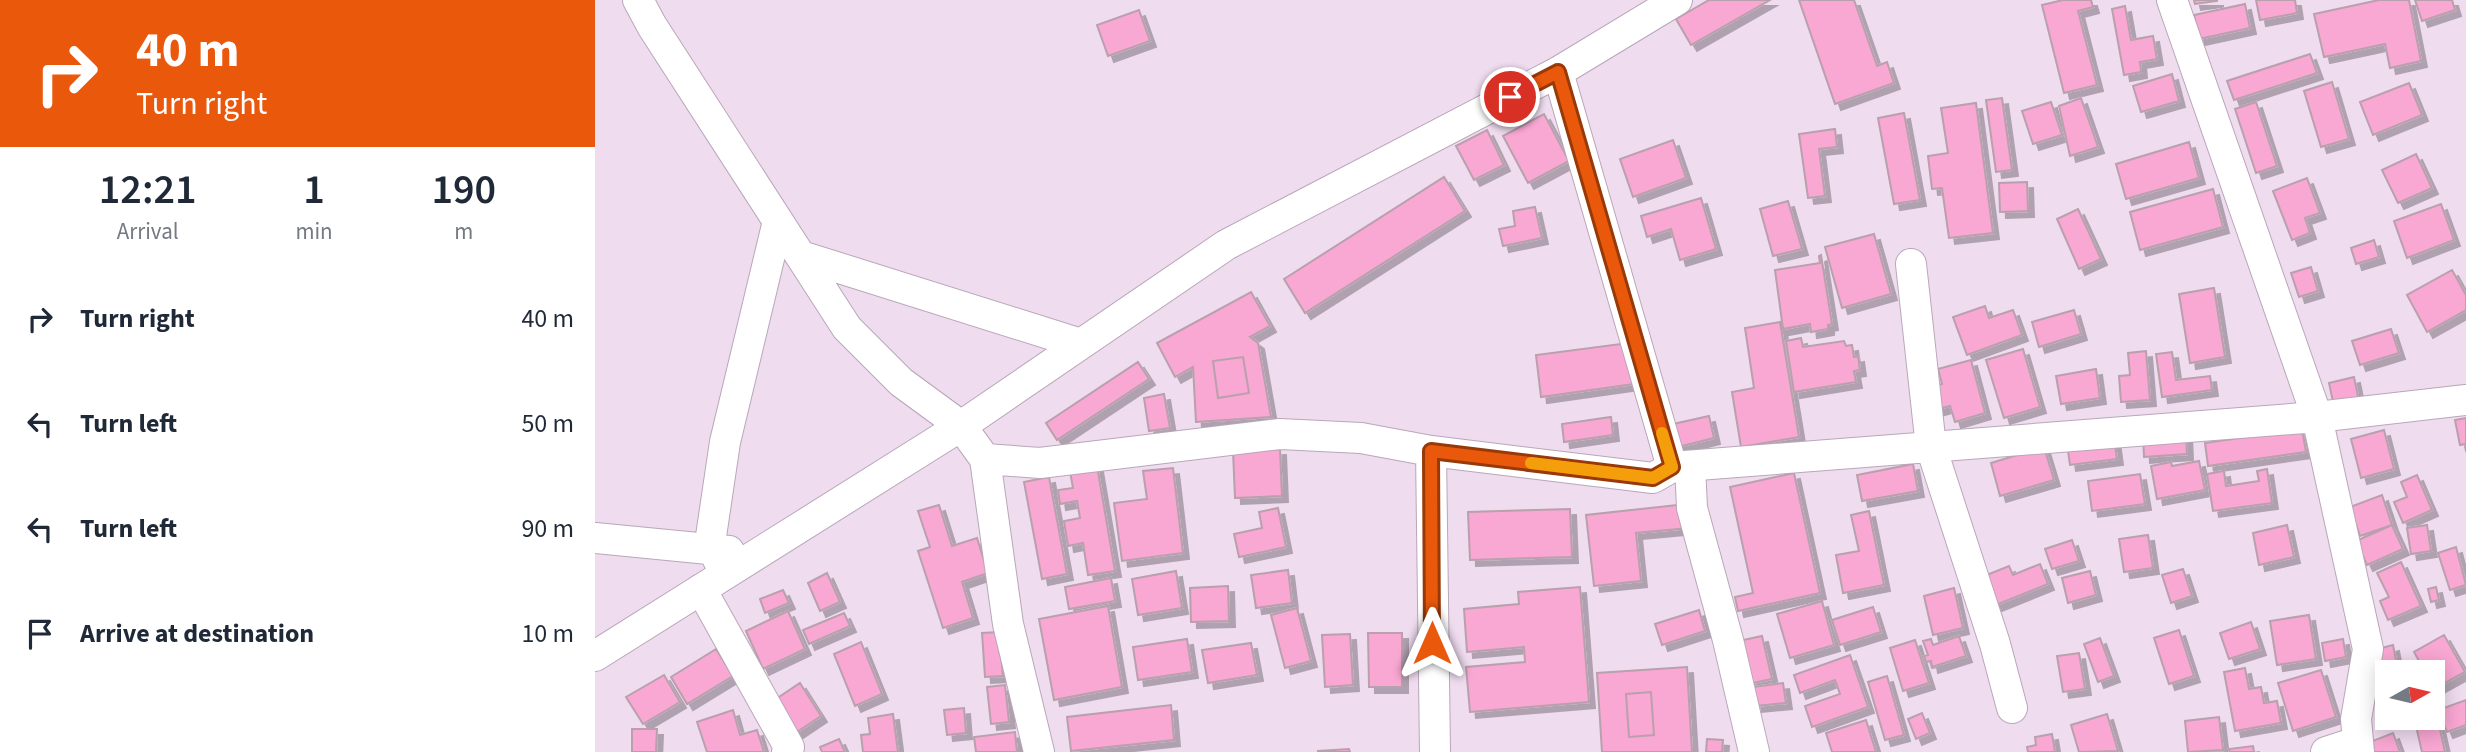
<!DOCTYPE html>
<style>
body{margin:0;font-family:"Source Sans 3",sans-serif;background:#f6f6f7;color:#1f2937;height:100vh;display:flex;flex-direction:column;font-size:26px;white-space:nowrap}
*{box-sizing:border-box;margin:0}
p{font-size:23px;color:#747a83}
.icon{flex:none;width:38px;height:38px;fill:none;stroke:currentColor;stroke-width:2;stroke-linecap:round;stroke-linejoin:round}
.map{position:relative;flex:1;overflow:hidden}
.panel{display:flex;flex-direction:column;background:#fff;width:595px}
.panel>*{flex:none}
.hud{background:#ea580c;color:#fff;overflow:hidden}
.needle{width:46px;rotate:82deg}
.fabs{position:absolute;left:1780px;top:660px;display:grid;gap:14px}
.fabs a{display:grid;place-items:center;width:70px;height:70px;border-radius:0px;background:#fff;box-shadow:0 4px 18px #0003;font-size:35px}
.pin{position:absolute;display:grid;place-items:center;width:60px;height:60px;color:#fff;margin:-30px;border:4px solid #fff;border-radius:50%;box-shadow:0 2px 7px #0007}
.me{position:absolute;width:77px;margin:-38px;rotate:0deg;stroke-linejoin:round;filter:drop-shadow(0 0 5px #0008)}
.turn{display:flex;align-items:center;gap:24px;height:147px;padding:0 21px;font-size:32px}
.turn .icon{width:91px;height:91px;stroke-width:2.5}
.turn b{display:block;font-size:49px;line-height:60px}
.eta{display:flex;justify-content:space-evenly;align-items:center;height:119px;text-align:center}
.eta b{font-size:42px;font-weight:600;line-height:49px}
ul{padding:0;list-style:none}
li{display:flex;align-items:center;gap:21px;height:105px;padding:0 21px}
li div{flex:1}
li b{display:block;font-size:26px}
li em{font-style:normal}
main{display:flex;flex:1;min-height:0}
.map>svg:first-child{display:block}
</style>
<main>
<section class="panel">
<div class="hud">
<div class="turn"><svg class="icon" aria-label="right" viewBox="0 0 24 24"><path d="M7 20v-9h11M14 6l5 5-5 5"/></svg><div><b>40 m</b>Turn right</div></div>
</div>
<div class="eta">
<div><b>12:21</b><p>Arrival</p></div>
<div><b>1</b><p>min</p></div>
<div><b>190</b><p>m</p></div>
</div>
<ul>
<li><svg class="icon" aria-label="right" viewBox="0 0 24 24"><path d="M7 20v-9h11M14 6l5 5-5 5"/></svg><div><b>Turn right</b></div><em>40 m</em></li>
<li><svg class="icon" aria-label="left" viewBox="0 0 24 24"><path d="M17 20v-9H6M10 6l-5 5 5 5"/></svg><div><b>Turn left</b></div><em>50 m</em></li>
<li><svg class="icon" aria-label="left" viewBox="0 0 24 24"><path d="M17 20v-9H6M10 6l-5 5 5 5"/></svg><div><b>Turn left</b></div><em>90 m</em></li>
<li><svg class="icon" aria-label="arrive" viewBox="0 0 24 24"><path d="M6 21V4h12l-3 4 3 4H6"/></svg><div><b>Arrive at destination</b></div><em>10 m</em></li>
</ul>
</section>
<div class="map">
<svg width="1871" height="752" viewBox="0 0 1871 752">
<defs>
<filter id="shadow"><feDropShadow dx="6" dy="6" stdDeviation="0" flood-color="#0004"/></filter>
</defs>
<rect width="100%" height="100%" fill="#efdcef"/>
<path fill="#f9a7d3" stroke="#b9a0ac" stroke-width="2" fill-rule="evenodd" filter="url(#shadow)" d="M1114,0H1175L1096,45L1081,19Z
M1204,0H1259L1282,66L1292,62L1299,83L1240,104Z
M1468,0H1496L1498,7L1483,11L1502,85L1469,93L1447,5Z
M1599,0H1622V1L1600,4Z
M1661,0H1700L1702,13L1665,20Z
M1784,0H1814L1826,61L1795,68L1790,44L1729,57L1719,14Z
M1820,0H1857L1860,10L1827,21Z
M1650,4L1655,28L1604,39L1599,15Z
M1530,6L1536,40L1558,36L1562,59L1545,62L1546,72L1529,75L1517,9Z
M544,10L555,41L513,56L502,25Z
M1715,54L1722,73L1639,100L1632,81Z
M1577,74L1584,101L1546,112L1538,86Z
M1737,82L1754,139L1726,147L1709,91Z
M1814,83L1827,115L1778,135L1765,102Z
M1407,98L1417,170L1401,172L1391,100Z
M1486,98L1503,147L1475,156L1464,106Z
M1456,102L1467,135L1438,144L1427,111Z
M1661,102L1682,166L1661,173L1640,109Z
M1381,103L1398,233L1354,238L1347,188L1337,189L1333,156L1353,153L1346,108Z
M1309,113L1325,200L1299,204L1283,118Z
M949,114L974,161L933,183L908,136Z
M1240,129L1242,147L1224,149L1230,196L1213,198L1204,134Z
M892,130L909,165L879,180L861,146Z
M1078,140L1091,178L1038,197L1025,159Z
M1594,142L1604,178L1531,199L1521,164Z
M1821,154L1837,188L1803,203L1787,170Z
M849,177L870,211L710,313L689,279Z
M1712,178L1725,213L1710,218L1715,233L1697,240L1678,191Z
M1432,182L1433,211L1405,212L1404,183Z
M1618,189L1628,227L1545,250L1535,212Z
M1106,198L1121,249L1085,260L1076,229L1052,237L1046,216Z
M1193,201L1207,249L1178,256L1165,209Z
M1846,204L1859,240L1812,258L1799,221Z
M940,207L947,238L908,246L904,229L920,226L918,211Z
M1483,209L1506,259L1484,269L1462,219Z
M1279,234L1296,294L1247,308L1230,247Z
M1779,240L1784,257L1761,264L1756,248Z
M1226,255L1237,324L1233,325V329L1216,332L1215,324L1188,329L1180,270L1225,263L1224,256Z
M1716,267L1723,291L1704,297L1696,273Z
M1857,270L1871,295V310L1832,332L1812,295Z
M1619,288L1630,357L1595,363L1584,294Z
M656,292L675,326L655,337L663,343L676,417L601,422L598,367L580,377L562,343ZM648,357L654,393L623,398L618,361Z
M1390,306L1394,318L1418,310L1427,335L1372,355L1358,317Z
M1479,310L1486,334L1444,347L1437,322Z
M1185,322L1204,437L1146,447L1137,392L1159,388L1150,328Z
M1796,329L1804,353L1765,365L1757,341Z
M1206,338L1208,347L1249,341L1251,346L1257,345L1259,357L1263,356L1265,370L1259,371L1261,382L1199,392L1191,341Z
M1033,343L1039,384L946,397L941,355Z
M1428,349L1445,407L1409,418L1391,360Z
M1551,351L1555,400L1526,402L1524,376L1535,375L1533,353Z
M1577,352L1581,380L1615,376L1617,390L1567,397L1561,354Z
M648,357L654,393L623,398L618,361Z
M1376,360L1390,413L1360,422L1355,406L1340,410L1334,387L1347,384L1343,369Z
M543,362L554,379L462,440L451,423Z
M1501,369L1505,398L1466,404L1461,376Z
M1759,377L1765,406L1740,411L1734,383Z
M569,394L575,428L554,431L549,398Z
M1114,416L1119,438L1083,447L1078,424Z
M1016,417L1018,435L969,442L967,424Z
M1871,418V444L1865,445L1860,420Z
M1707,429L1711,452L1613,466L1610,443Z
M1789,430L1799,469L1766,478L1756,439Z
M1591,431L1592,454L1549,457L1548,435Z
M1519,437L1522,459L1475,465L1472,444Z
M1449,447L1459,480L1405,496L1396,463Z
M685,449L687,496L640,498L638,451Z
M1604,461L1610,490L1562,499L1556,466L1576,462L1577,466Z
M1318,464L1323,491L1267,501L1262,475Z
M502,466L520,571L493,575L488,543L473,546L469,521L485,518L482,501L465,504L463,490L478,488L475,471Z
M578,468L588,553L527,561L519,503L552,499L548,471Z
M1672,469L1677,503L1618,511L1612,474L1629,471L1631,486L1664,481L1662,471Z
M1199,473L1225,593L1143,611L1140,597L1158,593L1135,487Z
M1545,474L1550,504L1497,511L1493,481Z
M1822,475L1837,510L1808,523L1799,502L1812,497L1806,482Z
M454,477L472,574L447,579L429,482Z
M1787,495L1797,525L1765,536L1755,507Z
M1091,504L1094,528L1041,533L1046,581L999,586L991,515Z
M344,505L357,546L382,538L393,573L367,582L378,618L348,628L323,551L335,547L323,511Z
M683,508L691,547L644,557L639,534L667,528L664,512Z
M975,509L977,557L875,560L873,512Z
M1274,511L1289,585L1248,593L1241,555L1264,551L1256,515Z
M1692,525L1699,557L1664,565L1658,533Z
M1797,525L1808,549L1772,565L1761,541Z
M1832,525L1836,551L1816,554L1812,528Z
M1553,535L1558,568L1529,572L1524,539Z
M1477,540L1484,561L1457,569L1450,549Z
M1861,547L1871,585L1855,590L1843,553Z
M1806,562L1826,606L1793,620L1785,601L1794,597L1782,573Z
M1445,564L1453,584L1401,605L1389,576L1414,566L1418,575Z
M1588,569L1597,596L1576,603L1567,575Z
M693,570L697,603L661,608L656,575Z
M581,571L587,608L543,615L537,579Z
M1495,571L1501,595L1473,603L1467,578Z
M232,573L245,602L225,611L213,583Z
M516,578L520,601L474,609L470,587Z
M633,586L634,621L596,622L595,588Z
M985,587L994,702L875,712L871,667L930,662L929,647L872,652L869,609L924,604L923,592Z
M1841,587L1844,600L1836,602L1833,589Z
M1359,588L1368,628L1338,635L1329,596Z
M188,590L194,603L170,613L165,599Z
M1227,601L1239,645L1195,658L1182,614Z
M513,606L527,687L459,700L444,619Z
M1278,607L1286,632L1245,645L1237,620Z
M702,608L716,661L690,668L676,615Z
M1104,610L1110,631L1067,645L1060,624Z
M193,611L210,649L168,669L151,631Z
M249,613L255,626L214,644L208,630Z
M1714,615L1721,659L1682,665L1675,621Z
M1656,622L1665,649L1634,659L1625,633Z
M1584,630L1599,676L1574,684L1559,638Z
M404,632L408,676L390,677L387,633Z
M773,633H807V687H774Z
M755,634L758,685L730,687L727,635Z
M1849,635L1870,672L1839,689L1838,672H1830L1819,652Z
M1167,636L1177,679L1148,685L1139,642Z
M1364,636L1371,656L1337,667L1336,661L1331,662L1329,656L1333,655L1328,641L1336,639L1338,645Z
M1505,638L1519,676L1503,682L1489,644Z
M592,639L597,672L543,680L538,647Z
M1748,639L1751,657L1730,661L1727,643Z
M1320,640L1334,683L1308,691L1295,648Z
M266,642L287,694L260,706L239,654Z
M656,643L662,675L613,683L607,650Z
M1798,645L1803,671L1784,675L1779,650Z
M121,649L138,676L92,704L76,677Z
M1484,653L1490,689L1468,692L1462,656Z
M1255,655L1273,707L1217,727L1210,706L1245,694L1240,680L1205,693L1199,675Z
M1092,667L1097,752H1007L1002,673ZM1056,692L1059,735L1034,737L1031,694Z
M1650,668L1654,689L1666,687L1669,703L1682,701L1686,723L1640,731L1629,672Z
M1726,670L1741,717L1698,731L1683,683Z
M69,675L85,702L48,724L31,697Z
M1292,676L1309,735L1290,740L1273,682Z
M205,683L226,716L199,734L178,701Z
M1188,683L1191,703L1161,706L1158,687Z
M410,685L414,722L396,724L392,687Z
M1056,692L1059,735L1034,737L1031,694Z
M1871,700V725L1852,732L1843,710Z
M576,705L579,740L476,751L472,717Z
M369,708L371,733L352,735L349,710Z
M138,710L145,735L162,730L169,752H112L102,722Z
M1327,713L1335,733L1321,739L1313,719Z
M298,714L303,752H268L266,735L275,734L273,718Z
M1512,714L1523,751L1484,752L1476,725Z
M1624,717L1628,750L1593,752L1590,721Z
M1271,720L1281,752H1237L1231,733Z
M1843,721L1850,752H1827L1821,726Z
M37,729H62L61,752H37Z
M420,732L422,752H381L379,737Z
M1798,733L1805,752H1778L1775,742Z
M1457,734L1460,752H1433L1432,747L1441,745L1440,737Z
M244,739L250,752H227L225,747Z
M1112,739L1128,740L1127,752H1111Z
M1658,746L1659,752H1635L1634,749Z
M754,749L755,752H723V751Z"/>
<g fill="none" stroke-linecap="round" stroke-linejoin="round">
<g stroke="#b9a7b9" stroke-width="32">
<path id="minor" d="M43,0L57,26L252,328L306,382L366,426L390,459L413,624L444,752
M1577,0L1722,417L1773,649L1761,719L1764,752
M963,72L1077,467
M206,256L486,344
M1316,264L1336,447L1400,644L1417,708
M836,451L840,752
M390,459L445,463L685,434L766,438L836,451L1058,478L1077,467L1722,417L1871,400
M1095,466L1097,508L1133,640L1159,752
M0,538L134,551
M130,574L115,543L130,442L183,221
M106,589L194,747L192,752
M0,656L366,426L631,245L963,72L1082,0
M1731,752L1762,742"/>
</g>
<use href="#minor" stroke="#fff" stroke-width="30"/>
</g>
<g fill="none" stroke-linecap="round" stroke-linejoin="round">
<g stroke="#983908" stroke-width="18">
<path id="route" d="M837,643L836,451L1058,478L1077,467L963,72L915,97"/>
</g>
<use href="#route" stroke="#ea580c" stroke-width="12"/>
<path stroke="#f59e0b" stroke-width="12" d="M936,463L1058,478L1077,467L1067,433"/>
</g>
</svg>
<div class="fabs">
<a><svg class="needle" viewBox="-14 -14 28 28"><path d="M0-13l5 13h-10z" fill="#e53935"/><path d="M0 13l5-13h-10z" fill="#747a83"/></svg></a>
</div>
<div class="pin" style="left:915px;top:97px;background:#d93025"><svg class="icon" aria-label="arrive" viewBox="0 0 24 24"><path d="M6 21V4h12l-3 4 3 4H6"/></svg></div>
<svg class="me" style="left:837px;top:643px" viewBox="-20 -20 40 40"><path d="M0-17L14 15 0 8-14 15z" fill="#ea580c" stroke="#fff" stroke-width="4"/></svg>
</div>
</main>
